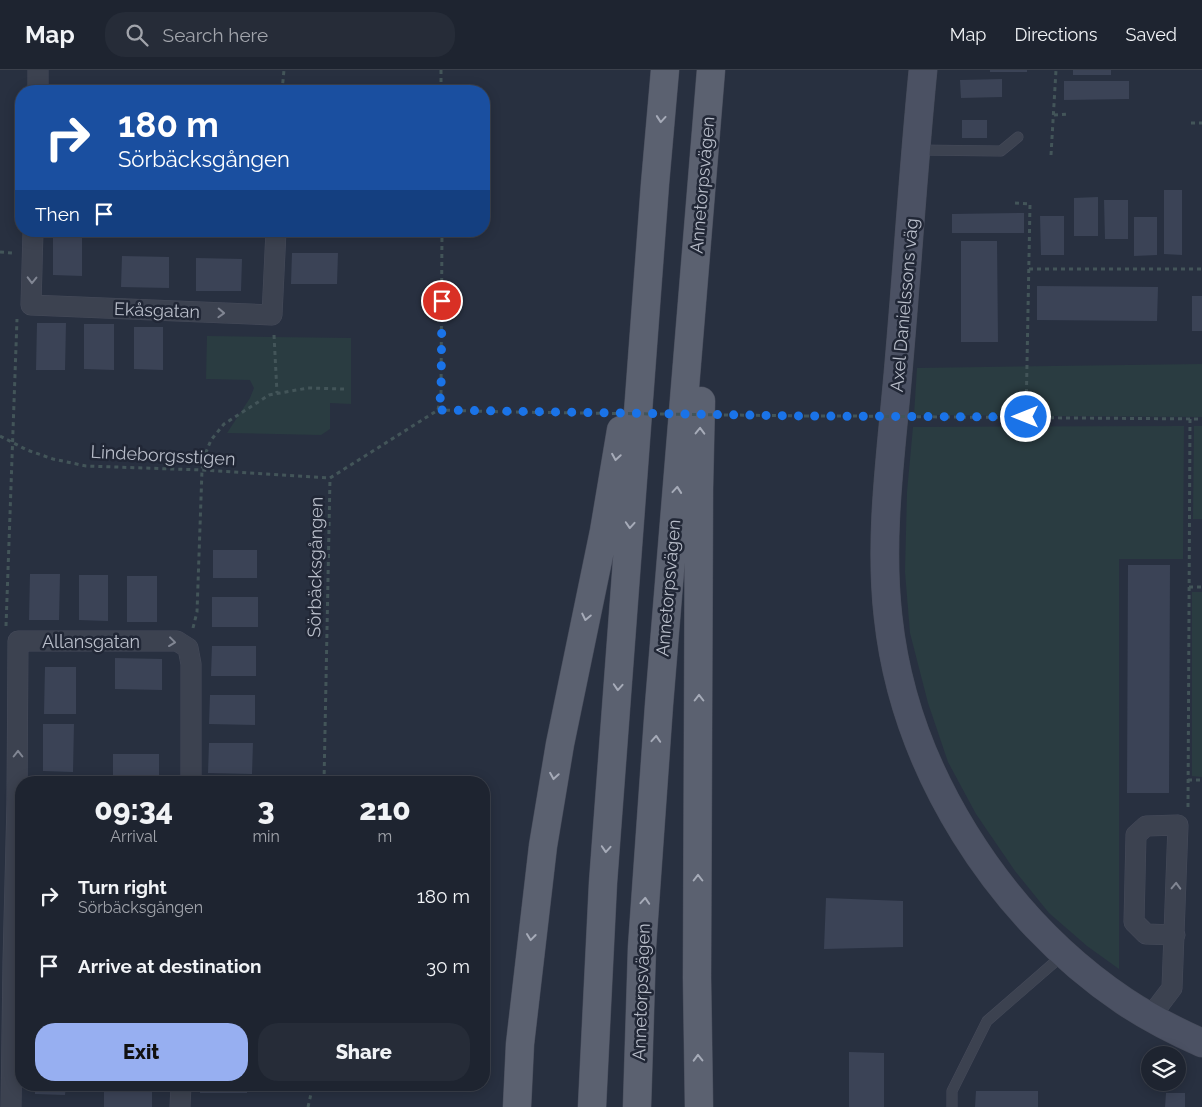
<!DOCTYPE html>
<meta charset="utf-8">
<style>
body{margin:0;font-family:Raleway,sans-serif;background:#262c38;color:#f1f3f6;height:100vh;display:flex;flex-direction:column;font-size:19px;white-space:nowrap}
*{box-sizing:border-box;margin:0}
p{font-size:16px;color:#a1a4ab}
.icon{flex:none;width:28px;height:28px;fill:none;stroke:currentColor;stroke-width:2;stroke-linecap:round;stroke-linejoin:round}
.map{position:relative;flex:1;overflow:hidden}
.drawer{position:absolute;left:15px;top:706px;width:475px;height:315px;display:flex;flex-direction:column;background:#1e2430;border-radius:20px;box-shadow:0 2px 12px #0003,0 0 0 1px #3c414c}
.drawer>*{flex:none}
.guide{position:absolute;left:15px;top:15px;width:475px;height:152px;border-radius:20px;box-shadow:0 2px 12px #0003,0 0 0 1px #3c414c;background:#1a4fa0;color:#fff;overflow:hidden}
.fabs{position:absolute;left:1141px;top:976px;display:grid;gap:10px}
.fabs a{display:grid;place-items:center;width:45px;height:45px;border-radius:50%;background:#1e2430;box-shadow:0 2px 12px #0003,0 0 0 1px #3c414c;font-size:25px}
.pin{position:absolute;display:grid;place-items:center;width:42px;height:42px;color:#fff;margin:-21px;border:2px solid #fff;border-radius:50%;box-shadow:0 1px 5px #0007}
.me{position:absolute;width:55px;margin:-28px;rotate:270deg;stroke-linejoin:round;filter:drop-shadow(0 0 4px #0008)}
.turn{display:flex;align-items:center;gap:18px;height:105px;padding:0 20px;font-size:22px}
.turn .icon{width:65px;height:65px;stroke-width:2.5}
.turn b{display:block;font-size:35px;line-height:42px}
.then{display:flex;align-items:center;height:48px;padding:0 20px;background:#0003;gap:10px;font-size:19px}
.eta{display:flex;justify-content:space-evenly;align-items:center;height:85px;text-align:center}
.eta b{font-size:30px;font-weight:800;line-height:35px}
.primary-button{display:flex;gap:10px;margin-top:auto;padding:10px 20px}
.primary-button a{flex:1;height:58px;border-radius:20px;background:#97aff1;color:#111;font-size:20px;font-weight:800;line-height:58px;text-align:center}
.primary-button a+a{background:#262c38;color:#f1f3f6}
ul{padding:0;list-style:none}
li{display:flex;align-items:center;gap:15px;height:70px;padding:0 20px}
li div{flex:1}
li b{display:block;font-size:19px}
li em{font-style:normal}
header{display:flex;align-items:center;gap:30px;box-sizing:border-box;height:70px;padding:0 25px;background:#1e2430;border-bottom:1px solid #3c414c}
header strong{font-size:24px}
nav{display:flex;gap:28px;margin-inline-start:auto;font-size:18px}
.search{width:350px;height:45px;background:#262c38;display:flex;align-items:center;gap:12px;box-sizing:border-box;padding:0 18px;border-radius:20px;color:#a1a4ab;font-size:19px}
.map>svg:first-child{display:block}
</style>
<header>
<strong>Map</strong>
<div class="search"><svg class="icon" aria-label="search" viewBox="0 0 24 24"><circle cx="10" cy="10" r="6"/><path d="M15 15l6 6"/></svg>Search here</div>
<nav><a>Map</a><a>Directions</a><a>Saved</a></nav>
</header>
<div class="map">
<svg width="1202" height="1037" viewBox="0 0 1202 1037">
<rect width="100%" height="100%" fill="#283040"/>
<path fill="#2a3c41" d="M207,266L351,268V334L330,333V359L321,365L227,363L250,328L254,318L250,310L206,309Z
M1202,294V347L914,345L917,298Z
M1184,356L1183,489H1119V899L1087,876L1049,843L1015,801L976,744L948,692L928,633L910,563L905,502L907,422L913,357Z
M1194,356H1202V449H1193Z
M1192,522H1202V707L1192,706Z"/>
<path fill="#3b4356" d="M990,0H1027V2H990Z
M1073,0H1111V5H1073Z
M1002,9V27L961,28L960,10Z
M1064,11H1129V29L1064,30Z
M300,19L319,20V21H300Z
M962,50H987V68H962Z
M1164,120H1182V185L1164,184Z
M1098,127V166H1074V128Z
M1104,130H1128V169H1105Z
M1024,143V163H952V144Z
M1040,146H1064V185H1041Z
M1134,147H1157V185L1134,186Z
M53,161H82V206L53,205Z
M292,161H338V166H292Z
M961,171H997L998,272H961Z
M292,183H338L337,214H291Z
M122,186L169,187V218L121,217Z
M196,188L242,189L241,221H196Z
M1037,216L1158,217L1157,251L1037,250Z
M1192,226H1202V261H1192Z
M37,253H66L65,300H36Z
M84,254H114V300L84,299Z
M134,257H163V300L134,299Z
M213,480H257V508H213Z
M1128,495H1170L1169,723H1127Z
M30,504H60L59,550H29Z
M79,505H108V551L79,550Z
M127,506H157V552H127Z
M212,527H258V557H212Z
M212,576H256V606H211Z
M115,588L162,589V620L115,619Z
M45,597H76V644H44Z
M210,625H255V655L209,654Z
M43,654H74L73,702L43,701Z
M209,673H253L252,704L208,703Z
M113,684H159V712H113Z
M826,828L903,831V877L824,879Z
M849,982L884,983V1037H849Z
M35,1015H66L65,1025L35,1024Z
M104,1015H152V1037H104Z
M200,1015H247V1023H200Z
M976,1021H1038V1037H975Z
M1166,1023H1185V1037H1165Z"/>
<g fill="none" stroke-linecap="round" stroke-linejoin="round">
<g stroke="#464b5a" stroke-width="11">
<path id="lane" d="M916,80L1001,81L1018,67
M952,1037V1021L987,951L1064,884"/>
</g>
<g stroke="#464b5a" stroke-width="21">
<path id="street" d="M38,21V0
M33,161L31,235L272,245L276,161
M13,892L17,732L18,571H177L188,578L191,594V712
M1150,947L1172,918L1178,755L1146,756L1136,765L1134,852L1146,864L1175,865
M11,1037L13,892H21
M180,1037L181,1015"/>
</g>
<g stroke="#464b5a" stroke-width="29">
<path id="secondary" d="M923,0C913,101 907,202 898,303C891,384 879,466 888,546C904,698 998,846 1124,931C1148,947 1175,961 1202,973"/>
</g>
<g stroke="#464b5a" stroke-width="29">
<path id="primary" d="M517,1037L520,974L543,776L560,674L604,461L621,360
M592,1037L603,813L655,114L665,0
M637,1037L642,877L659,635L711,0
M699,1037L697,908L699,419L701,331"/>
</g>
<path stroke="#435559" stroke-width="3" stroke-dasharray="4 4" stroke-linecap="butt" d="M441,0V21
M282,21L284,0
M1054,45L1068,44
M1191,53H1202
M1051,85L1056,0
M1015,133L1030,134L1026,347
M0,182L12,183
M1029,199H1202
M274,265L277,323
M438,340L508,342
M805,346H845
M946,347L1202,349
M0,366L27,380L53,389L86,396L202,400L330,408
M330,408L438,340L441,324L442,161
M1189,517H1202
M6,556L17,249
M193,558L197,542L202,400L204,387L211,370L224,354L269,325L308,318L344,319
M1188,710H1202
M324,712L330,408
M1188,737L1190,349
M308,1037L313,1015"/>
<use href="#lane" stroke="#3c4250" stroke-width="10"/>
<use href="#street" stroke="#3c4250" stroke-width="20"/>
<use href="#secondary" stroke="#4b5163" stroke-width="28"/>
<use href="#primary" stroke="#5b6170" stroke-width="28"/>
<path stroke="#435559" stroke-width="3" stroke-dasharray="4 4" stroke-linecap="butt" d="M508,342L805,346
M845,346L946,347"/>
</g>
<defs><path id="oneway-chevron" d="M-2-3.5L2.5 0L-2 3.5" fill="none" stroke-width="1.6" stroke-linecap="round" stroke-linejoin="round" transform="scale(1.25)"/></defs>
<g stroke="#a6abb8">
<use href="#oneway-chevron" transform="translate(661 49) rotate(95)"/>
<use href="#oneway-chevron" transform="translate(700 361) rotate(-89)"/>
<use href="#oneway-chevron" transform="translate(616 387) rotate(99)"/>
<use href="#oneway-chevron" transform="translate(677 420) rotate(-85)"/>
<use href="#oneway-chevron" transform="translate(630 455) rotate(94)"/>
<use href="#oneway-chevron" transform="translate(586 547) rotate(102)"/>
<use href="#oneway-chevron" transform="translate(618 617) rotate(94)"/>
<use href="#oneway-chevron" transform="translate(699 628) rotate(-90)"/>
<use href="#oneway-chevron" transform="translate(656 669) rotate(-86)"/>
<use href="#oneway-chevron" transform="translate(554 706) rotate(99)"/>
<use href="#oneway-chevron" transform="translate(606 779) rotate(94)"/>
<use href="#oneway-chevron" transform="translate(698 808) rotate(-90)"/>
<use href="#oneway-chevron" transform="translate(645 831) rotate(-86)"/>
<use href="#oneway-chevron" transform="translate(531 867) rotate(97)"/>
<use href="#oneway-chevron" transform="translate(698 988) rotate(-91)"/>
</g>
<g stroke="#818693">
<use href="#oneway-chevron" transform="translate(32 210) rotate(91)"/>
<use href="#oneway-chevron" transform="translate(221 243) rotate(2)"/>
<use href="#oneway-chevron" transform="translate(172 572) rotate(7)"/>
<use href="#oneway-chevron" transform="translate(18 684) rotate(-90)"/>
<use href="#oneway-chevron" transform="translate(1176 816) rotate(-88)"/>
</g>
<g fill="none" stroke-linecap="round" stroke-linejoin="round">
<path stroke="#1a73e8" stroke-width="9" stroke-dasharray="0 16.2" d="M442,231L441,324L438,340L804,346L1026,347"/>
</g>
<g text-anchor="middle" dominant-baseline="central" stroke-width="5" stroke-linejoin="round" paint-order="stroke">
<g font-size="18" fill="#b9beca" stroke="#212736">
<text transform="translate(702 115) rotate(-85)">Annetorpsvägen</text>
<text transform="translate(904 235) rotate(-85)">Axel Danielssons väg</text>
<text transform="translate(157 240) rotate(2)">Ekåsgatan</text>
<text transform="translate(163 385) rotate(3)">Lindeborgsstigen</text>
<text transform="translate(315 497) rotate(-89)">Sörbäcksgången</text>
<text transform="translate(668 518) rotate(-85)">Annetorpsvägen</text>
<text x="91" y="571">Allansgatan</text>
<text transform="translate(641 922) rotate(-88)">Annetorpsvägen</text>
</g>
</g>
</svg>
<div class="fabs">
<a><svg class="icon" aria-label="layers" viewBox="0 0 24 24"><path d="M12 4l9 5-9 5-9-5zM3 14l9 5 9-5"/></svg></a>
</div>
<div class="pin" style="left:442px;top:231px;background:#d93025"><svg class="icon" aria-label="arrive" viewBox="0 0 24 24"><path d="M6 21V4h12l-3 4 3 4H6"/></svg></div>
<svg class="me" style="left:1026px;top:347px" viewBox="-20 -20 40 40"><circle r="17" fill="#1a73e8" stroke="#fff" stroke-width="3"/><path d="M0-11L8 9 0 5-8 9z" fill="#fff"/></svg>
<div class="guide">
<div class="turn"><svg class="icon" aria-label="right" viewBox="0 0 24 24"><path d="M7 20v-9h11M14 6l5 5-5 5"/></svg><div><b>180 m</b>Sörbäcksgången</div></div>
<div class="then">Then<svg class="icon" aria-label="arrive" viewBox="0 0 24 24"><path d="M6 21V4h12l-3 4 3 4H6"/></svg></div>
</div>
<section class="drawer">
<div class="eta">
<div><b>09:34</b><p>Arrival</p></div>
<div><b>3</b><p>min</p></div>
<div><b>210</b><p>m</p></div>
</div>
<ul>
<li><svg class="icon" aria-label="right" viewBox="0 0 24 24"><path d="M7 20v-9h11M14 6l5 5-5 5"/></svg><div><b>Turn right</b><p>Sörbäcksgången</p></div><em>180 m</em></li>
<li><svg class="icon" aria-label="arrive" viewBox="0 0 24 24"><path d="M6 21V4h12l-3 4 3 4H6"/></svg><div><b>Arrive at destination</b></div><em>30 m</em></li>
</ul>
<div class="primary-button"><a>Exit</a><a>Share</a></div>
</section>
</div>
